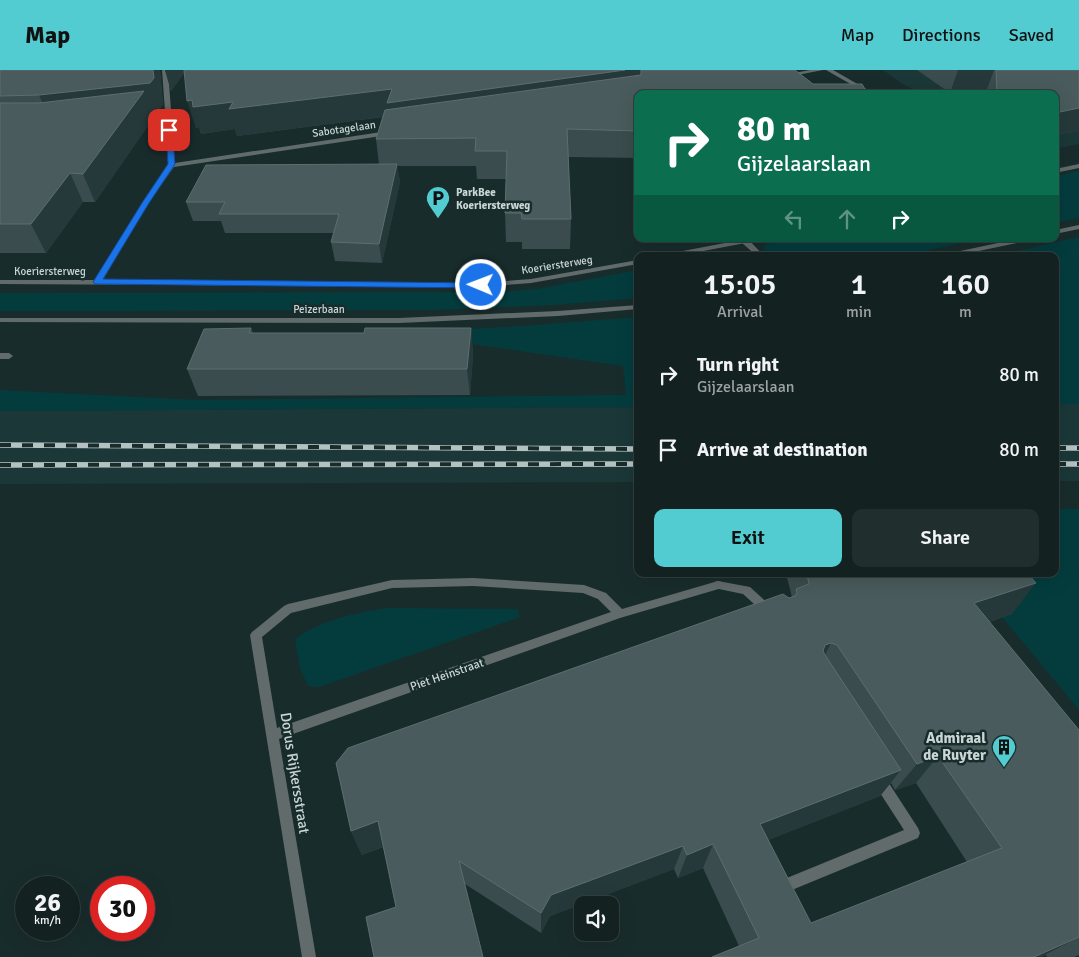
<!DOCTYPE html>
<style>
body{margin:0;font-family:Signika,sans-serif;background:#202e2e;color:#f1f3f6;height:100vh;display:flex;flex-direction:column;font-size:19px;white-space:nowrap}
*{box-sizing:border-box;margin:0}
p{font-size:16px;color:#9da3a5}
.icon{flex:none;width:28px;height:28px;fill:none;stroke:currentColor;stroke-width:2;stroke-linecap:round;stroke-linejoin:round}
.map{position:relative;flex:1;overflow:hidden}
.details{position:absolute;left:634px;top:182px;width:425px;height:325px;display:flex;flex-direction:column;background:#132121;border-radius:10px;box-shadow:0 5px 20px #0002,0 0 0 1px #323e3f}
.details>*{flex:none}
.hud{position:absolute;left:634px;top:20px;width:425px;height:152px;border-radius:10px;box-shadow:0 5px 20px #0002,0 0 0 1px #323e3f;background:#0b6e4f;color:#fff;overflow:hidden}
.buttons{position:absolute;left:574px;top:826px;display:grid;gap:10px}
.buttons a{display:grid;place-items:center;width:45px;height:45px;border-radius:10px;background:#132121;box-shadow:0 5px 20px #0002,0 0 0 1px #323e3f;font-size:25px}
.speed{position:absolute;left:15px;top:806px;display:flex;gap:10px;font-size:25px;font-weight:700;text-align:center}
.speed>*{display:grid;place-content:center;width:65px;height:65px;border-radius:50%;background:#132121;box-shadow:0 5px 20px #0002,0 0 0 1px #323e3f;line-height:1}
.speed small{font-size:12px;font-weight:400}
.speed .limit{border:8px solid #d22;background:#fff;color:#111}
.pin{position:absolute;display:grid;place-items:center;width:42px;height:42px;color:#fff;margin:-21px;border-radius:10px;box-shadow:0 2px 8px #0006}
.me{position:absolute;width:55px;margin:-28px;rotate:271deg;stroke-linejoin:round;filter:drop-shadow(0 0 4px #0008)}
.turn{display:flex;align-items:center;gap:18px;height:105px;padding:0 20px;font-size:22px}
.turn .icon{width:65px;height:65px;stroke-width:2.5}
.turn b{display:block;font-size:35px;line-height:42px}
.lanes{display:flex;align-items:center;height:48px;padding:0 20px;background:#0003;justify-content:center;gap:25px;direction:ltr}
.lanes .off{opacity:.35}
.eta{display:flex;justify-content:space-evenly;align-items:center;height:85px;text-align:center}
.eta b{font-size:30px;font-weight:600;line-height:35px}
.primary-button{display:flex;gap:10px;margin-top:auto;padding:10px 20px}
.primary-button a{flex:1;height:58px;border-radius:10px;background:#52ccd0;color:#111;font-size:20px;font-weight:600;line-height:58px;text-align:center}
.primary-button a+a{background:#202e2e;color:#f1f3f6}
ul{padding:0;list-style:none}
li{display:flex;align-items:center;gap:15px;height:75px;padding:0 20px}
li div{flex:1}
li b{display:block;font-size:19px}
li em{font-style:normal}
header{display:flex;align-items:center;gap:30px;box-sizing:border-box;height:70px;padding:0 25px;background:#52ccd0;color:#111}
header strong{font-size:24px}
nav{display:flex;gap:28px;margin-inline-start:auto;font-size:18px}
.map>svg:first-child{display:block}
</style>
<header>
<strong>Map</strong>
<nav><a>Map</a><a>Directions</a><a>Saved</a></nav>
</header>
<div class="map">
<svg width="1079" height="887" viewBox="0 0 1079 887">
<rect width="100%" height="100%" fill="#192c2c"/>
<path fill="#1b3738" d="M883,0H1079V74L1055,79V24H922L901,13Z
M1055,334H1079V411H1055Z
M637,337V412L0,414V341Z"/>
<path fill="#043c3e" d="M1079,101V148L1055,153V106Z
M1079,167V334H1055V186H993Z
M791,169H981L902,186H771L763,178L766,174Z
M638,200L637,228L554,235L434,240L0,241V223L497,222L537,219Z
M637,247V337L0,341V320L196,330L626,325L623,296L423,267L424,261L524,256Z
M1055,439H1079V640L1003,548L1011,544L983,504H1055Z
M389,538L517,539L520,547L319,617L308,616L300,598L295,569C318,551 361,541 389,538Z"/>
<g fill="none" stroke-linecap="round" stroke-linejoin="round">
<path fill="#626b6b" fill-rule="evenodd" d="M1079,155V159L1055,164V160Z
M742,169H748L764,186H757L742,173Z
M1017,169H1030L1026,171L955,186H942L946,184Z
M638,235V239L558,246L399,253L0,252V248H399L558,241Z
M0,283H9L13,286L9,289H0Z
M718,511L750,517L772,537L774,540L772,543L768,545L764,543L743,524L714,518L713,515L714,512Z
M878,702L883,704L918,758L920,763L918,768L787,822L782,820L780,815L782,810L904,760L873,712L872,708L873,704Z"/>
<path fill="#626b6b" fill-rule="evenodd" d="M162,0H168L175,93L388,61L391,63L388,65L174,97L148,133L103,210L481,213L531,209L638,190V194L531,213L481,217L0,214V210H95L142,133L169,95L165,44L140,48L137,46L165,41Z
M810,0H823L787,7L784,5Z
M826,0H833L875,24H868Z
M1079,94V98L1055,103V99Z
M746,169H760L756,171L677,186H663L667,184Z
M473,508L584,515L606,523L622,539L718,511L722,512L723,515L722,518L620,548L279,669L316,887H302L250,565L252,562L284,536L288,534L392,510ZM473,516L583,523L598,529L611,542L277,658L262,567L291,543L392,518Z"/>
<g stroke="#b5c2c2" stroke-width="5.5">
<path id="rail" d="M0,375L638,379
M1055,378H1079
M1055,394H1079
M0,395L638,394"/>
</g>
<use href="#rail" stroke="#192c2c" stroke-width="4" stroke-dasharray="11" stroke-linecap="butt"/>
</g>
<path fill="#3a4c4d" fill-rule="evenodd" d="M0,0H160L163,34L159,40L151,41L154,47L95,132H83L46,183H0Z
M165,0H795L638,24V88L568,87L571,149L570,179H522V172H506L505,143L506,109H477L476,96H397L400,112L382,193L335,191L331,172L334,163H225L221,151H193L186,132L379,94L376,69L383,47L237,66L235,59L201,64L199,57L196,58L184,3L171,21Z
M917,0H1079V61L1055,65V24H987V19L950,23Z
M251,258L253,263H364L471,258L473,285L470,325L198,326L187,299Z
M786,504H1028L1012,544L989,552L1079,660V885L1074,887H1047L1046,885L1041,887H712L739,876L703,798L678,808L674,799L550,846L541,863L465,814L396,837L383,777L362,785L351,761L792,527ZM891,713L895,720L916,713L967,792L811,853L768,770L880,726Z"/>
<path fill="#26393a" d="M153,0H160L163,34L159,40L151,41L154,47L95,132L83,104L51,52L39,25Z
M165,0H186L171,21Z
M625,0H641L639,24L389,46L237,66L235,59L201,64L199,57L196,58L187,31L192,30L233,32Z
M958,0H994L987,19L950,23Z
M1079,38V61L1055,65V43Z
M397,94L400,112L382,193L379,174Z
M70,103L83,132L46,183L31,154Z
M471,258L473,285L470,325L467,299Z
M1036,513L1012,544L952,564L974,533Z
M831,573L816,603L825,575Z
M938,686L916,713L895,720L917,694Z
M901,700L880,726L747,778L760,754Z
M378,751L387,775L362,785L351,761Z
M713,774L703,798L678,808L687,785Z
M683,776L674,799L550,846L541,863V843L551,825Z
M1079,867L1041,887H1034Z"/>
<path fill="#495b5c" stroke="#5e6e6f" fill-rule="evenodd" d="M0,0H153L154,8L150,13L39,25L0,26Z
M184,0H625L387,33L392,19L229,39L233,32L193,37L192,30L187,31Z
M641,0H795L813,14H862L868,24H638V61L567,59L571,149H522L521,143H505L507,81H475L476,68L376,69L385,40L641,5Z
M996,0H1079V38L1055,43V24H997Z
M144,21L83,104L70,103L31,154H0V33H39Z
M397,94L379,174L331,172L339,144H219L225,132H186L206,95Z
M251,258L249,263H364L365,258H471L467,299H187L204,259Z
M807,504H1028L1036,513L974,533L1079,660V867L1034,887H712L759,868L713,774L687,785L683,776L551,825L541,843L459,791L483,887H374L366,847L396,837L378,751L351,761L336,693L348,678L783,524L789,528L795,526L797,523L796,519L809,514ZM831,573L837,575L917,694L938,686L1002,778L811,853L760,754L901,700L825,585L823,581L825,575Z"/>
<path fill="#1a73e8" stroke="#114b97" d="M169,58L172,60L175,94L149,133L103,209L481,213L485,215L481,218L95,214L93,212L142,133L168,94L166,60Z"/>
<defs>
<g id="parking-pin" transform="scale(1.25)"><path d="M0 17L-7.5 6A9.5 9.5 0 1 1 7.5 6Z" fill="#52ccd0" stroke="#192c2c"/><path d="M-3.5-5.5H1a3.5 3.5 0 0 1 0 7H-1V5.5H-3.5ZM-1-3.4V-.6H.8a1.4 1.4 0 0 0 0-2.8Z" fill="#111"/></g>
<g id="building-pin" transform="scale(1.25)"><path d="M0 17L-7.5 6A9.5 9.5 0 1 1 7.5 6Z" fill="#52ccd0" stroke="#192c2c"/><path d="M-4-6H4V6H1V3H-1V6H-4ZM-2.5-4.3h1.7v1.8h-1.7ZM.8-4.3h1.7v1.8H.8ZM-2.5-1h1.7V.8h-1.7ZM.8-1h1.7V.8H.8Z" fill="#111"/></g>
</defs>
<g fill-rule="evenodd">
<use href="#parking-pin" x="438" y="128"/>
<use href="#building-pin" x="1004" y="677"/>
</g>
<g text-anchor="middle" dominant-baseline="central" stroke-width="5" stroke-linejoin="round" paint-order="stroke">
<g font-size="11" fill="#cad6d6" stroke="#192c2c">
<text transform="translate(344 59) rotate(-8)">Sabotagelaan</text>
<text transform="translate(557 195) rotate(-9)">Koeriersterweg</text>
<text x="50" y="201">Koeriersterweg</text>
<text x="319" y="239">Peizerbaan</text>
</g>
<g font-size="11" font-weight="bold" fill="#cad6d6" stroke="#192c2c" text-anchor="start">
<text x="456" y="122">ParkBee<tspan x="456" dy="13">Koeriersterweg</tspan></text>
</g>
<g font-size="12" fill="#cad6d6" stroke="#192c2c">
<text transform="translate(447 605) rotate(-19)">Piet Heinstraat</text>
</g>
<g font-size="15" font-weight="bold" fill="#cad6d6" stroke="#192c2c" text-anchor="end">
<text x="986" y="668">Admiraal<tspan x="986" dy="17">de Ruyter</tspan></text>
</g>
<g font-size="15" fill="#cad6d6" stroke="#192c2c">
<text transform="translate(295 703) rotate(81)">Dorus Rijkersstraat</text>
</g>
</g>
</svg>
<div class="buttons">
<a><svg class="icon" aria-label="sound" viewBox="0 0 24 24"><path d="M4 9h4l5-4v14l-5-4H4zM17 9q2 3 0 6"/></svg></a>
</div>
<div class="speed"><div>26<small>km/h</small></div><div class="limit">30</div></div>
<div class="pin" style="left:169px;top:60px;background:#d93025"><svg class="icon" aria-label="arrive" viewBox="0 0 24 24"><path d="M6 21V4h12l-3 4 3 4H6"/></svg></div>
<svg class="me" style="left:481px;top:215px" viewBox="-20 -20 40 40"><circle r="17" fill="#1a73e8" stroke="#fff" stroke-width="3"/><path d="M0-11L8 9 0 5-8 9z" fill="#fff"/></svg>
<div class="hud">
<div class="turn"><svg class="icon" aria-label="right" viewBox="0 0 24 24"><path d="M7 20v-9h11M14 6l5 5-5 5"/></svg><div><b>80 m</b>Gijzelaarslaan</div></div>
<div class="lanes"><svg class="icon off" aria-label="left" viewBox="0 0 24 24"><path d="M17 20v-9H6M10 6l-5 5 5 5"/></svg><svg class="icon off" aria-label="ahead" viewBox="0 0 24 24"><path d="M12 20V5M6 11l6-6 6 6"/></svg><svg class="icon" aria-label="right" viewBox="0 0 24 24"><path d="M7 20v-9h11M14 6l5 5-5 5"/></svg></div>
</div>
<section class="details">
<div class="eta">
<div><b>15:05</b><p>Arrival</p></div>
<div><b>1</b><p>min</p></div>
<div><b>160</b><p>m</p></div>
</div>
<ul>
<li><svg class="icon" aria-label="right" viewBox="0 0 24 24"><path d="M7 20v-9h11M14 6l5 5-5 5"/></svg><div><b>Turn right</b><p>Gijzelaarslaan</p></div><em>80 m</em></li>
<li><svg class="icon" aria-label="arrive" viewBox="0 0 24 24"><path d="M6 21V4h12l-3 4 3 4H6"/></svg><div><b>Arrive at destination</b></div><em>80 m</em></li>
</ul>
<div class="primary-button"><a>Exit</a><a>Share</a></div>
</section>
</div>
